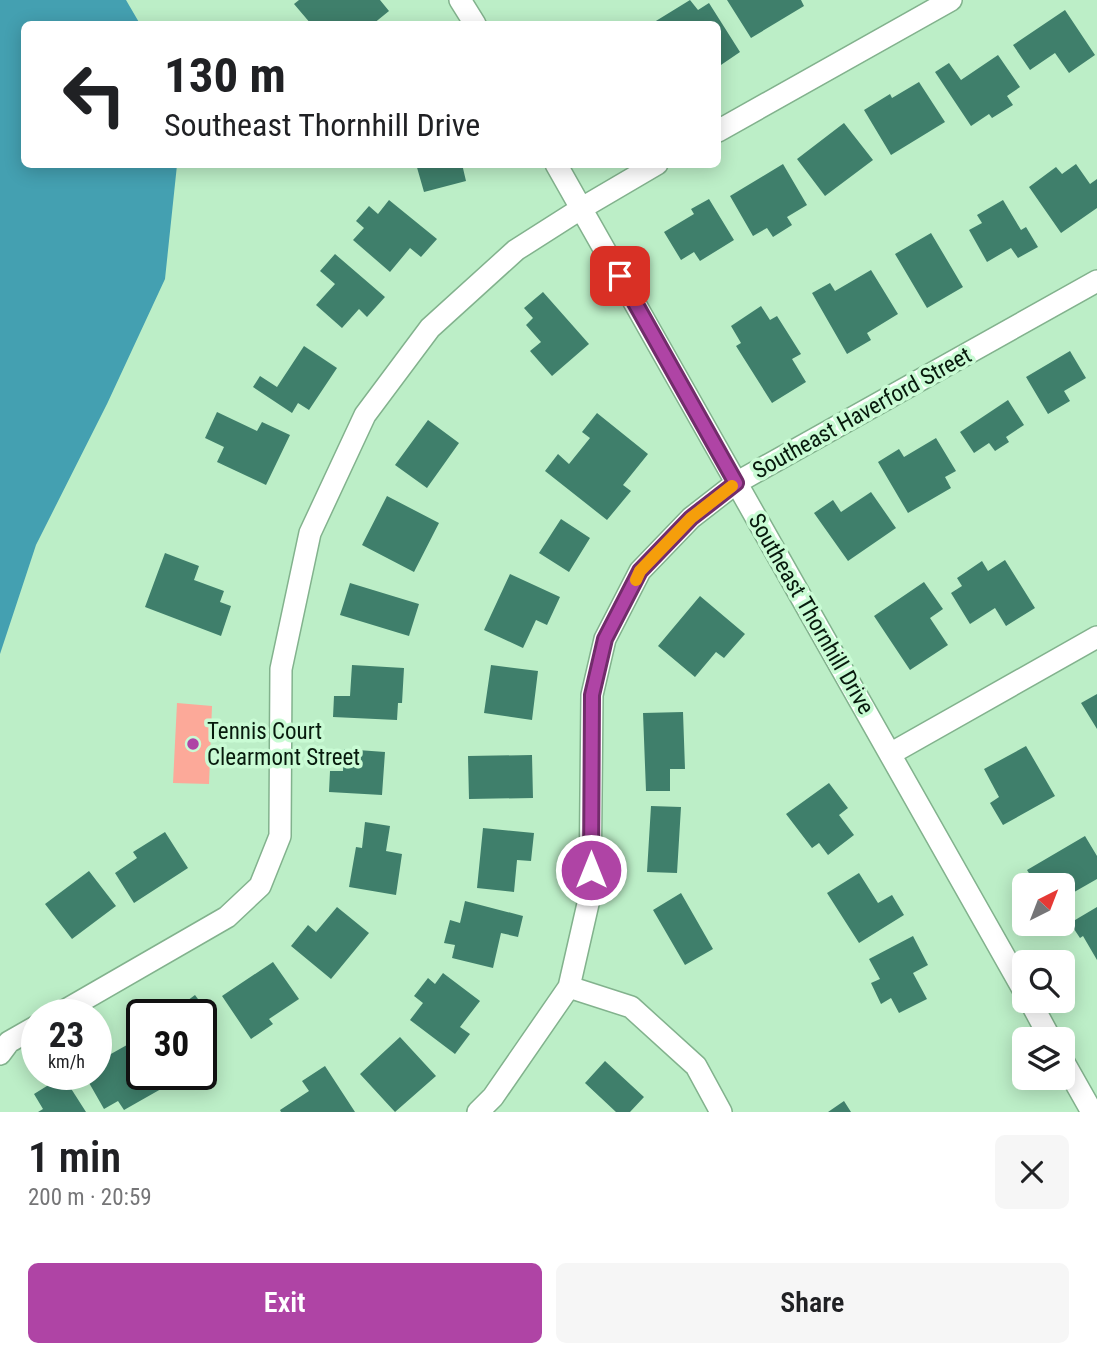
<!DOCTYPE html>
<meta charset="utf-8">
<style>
body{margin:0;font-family:"Roboto Condensed",sans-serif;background:#f6f6f6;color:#202124;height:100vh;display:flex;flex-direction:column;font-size:26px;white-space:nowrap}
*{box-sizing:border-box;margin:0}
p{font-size:23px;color:#757577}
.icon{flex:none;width:38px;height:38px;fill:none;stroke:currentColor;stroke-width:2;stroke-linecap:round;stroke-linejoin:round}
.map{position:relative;height:1112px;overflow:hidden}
.drawer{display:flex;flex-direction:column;background:#fff;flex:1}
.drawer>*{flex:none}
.hud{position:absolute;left:21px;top:21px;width:700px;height:147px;border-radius:10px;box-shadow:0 4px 18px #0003;background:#fff;color:#202124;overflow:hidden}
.needle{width:46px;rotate:42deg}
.tools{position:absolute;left:1012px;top:873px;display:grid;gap:14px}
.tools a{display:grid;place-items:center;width:63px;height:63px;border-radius:10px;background:#fff;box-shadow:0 4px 18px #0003;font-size:35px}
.speed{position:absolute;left:21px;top:999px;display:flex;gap:14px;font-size:35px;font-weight:700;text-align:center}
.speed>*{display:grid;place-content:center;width:91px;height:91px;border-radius:50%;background:#fff;box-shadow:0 4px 18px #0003;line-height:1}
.speed small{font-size:18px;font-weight:400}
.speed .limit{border:4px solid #111;border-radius:10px;background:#fff;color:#111}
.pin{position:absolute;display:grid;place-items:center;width:60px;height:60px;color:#fff;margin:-30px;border-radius:14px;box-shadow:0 4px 10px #0006}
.me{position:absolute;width:77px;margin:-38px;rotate:0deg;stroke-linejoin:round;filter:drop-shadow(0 0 5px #0008)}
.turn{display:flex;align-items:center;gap:24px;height:147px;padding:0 28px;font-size:32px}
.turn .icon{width:91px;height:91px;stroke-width:2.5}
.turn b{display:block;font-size:49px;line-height:60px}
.round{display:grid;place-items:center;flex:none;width:74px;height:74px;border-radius:10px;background:#f6f6f6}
.overview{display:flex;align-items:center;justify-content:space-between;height:119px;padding:0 28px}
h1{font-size:42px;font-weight:600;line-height:52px}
.cta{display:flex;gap:14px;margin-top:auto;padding:14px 28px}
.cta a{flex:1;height:80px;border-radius:10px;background:#af44a5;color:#fff;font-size:28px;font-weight:600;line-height:80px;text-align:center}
.cta a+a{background:#f6f6f6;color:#202124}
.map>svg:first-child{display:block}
</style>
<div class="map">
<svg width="1097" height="1112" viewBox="0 0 1097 1112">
<rect width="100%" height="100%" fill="#bceec7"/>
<path fill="#fca999" d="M177,703L212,706L209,784L173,783Z"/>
<path fill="#44a0b1" d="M0,0H126L140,24H24V164L177,165L165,279L107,404L36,545L0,654Z"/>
<path fill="#3f7f6b" d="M299,0H380L389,11L373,24H311L294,4Z
M690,0L698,10L709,3L740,52L718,67V24H651Z
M727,0H801L804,6L751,38Z
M1065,10L1095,55L1069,73L1055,53L1030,70L1013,45Z
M998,55L1020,87L1007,96L1013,105L992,118L989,114L971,126L935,72L949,63L961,80Z
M919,82L945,122L891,155L864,110L890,94L892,98Z
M844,123L873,160L825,196L797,159Z
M416,164H462L466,181L424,192Z
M783,164L807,205L787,217L792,225L773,237L767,228L753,236L730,196Z
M1076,164L1090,184L1097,179V208L1061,233L1029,187L1056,167L1062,174Z
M709,199L734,240L700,261L694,252L681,260L664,232L694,214L691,209Z
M389,200L437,239L421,257L410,248L390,272L353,240L364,228L356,221L369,206L378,214Z
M1003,200L1021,230L1026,227L1038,247L1018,258L1011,248L987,262L969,230L982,223L977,215Z
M931,233L963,287L927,308L895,254Z
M335,254L385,297L367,317L359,309L342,328L316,305L335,284L320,271Z
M871,270L898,314L867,333L871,340L847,354L812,293L830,283L835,291Z
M543,292L589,344L552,376L530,351L541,342L526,325L533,318L524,308Z
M761,306L770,320L777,316L801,354L792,359L806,382L772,403L736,346L741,343L731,326Z
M304,346L337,368L309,410L298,403L292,413L253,387L260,376L277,387Z
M1070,351L1086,378L1064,391L1070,401L1048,414L1026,377Z
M1008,400L1024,425L1006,437L1009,442L995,451L989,443L974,453L960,432Z
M217,412L257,431L262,422L290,435L266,485L217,462L224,447L205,438Z
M597,413L648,454L623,485L631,491L607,520L545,471L558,454L569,464L590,438L582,432Z
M428,420L459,443L427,488L395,465Z
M936,438L956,471L945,477L951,488L908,513L878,462L899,449L904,457Z
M871,492L896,528L848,561L814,513L833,500L841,512Z
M387,496L439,523L414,572L362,545Z
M561,519L590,538L569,572L539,553Z
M165,553L199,566L194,580L224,591L220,602L231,606L221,636L145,607Z
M1005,560L1035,608L1006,626L995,608L970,624L951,593L962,586L957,578L982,561L988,571Z
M510,574L560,597L547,625L536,620L523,648L484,630Z
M924,582L943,609L930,618L948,645L910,670L874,616Z
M350,583L419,604L409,636L340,615Z
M700,596L745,634L724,658L716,652L695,677L658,646Z
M352,665L404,668L402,703H398L397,720L333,717L334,696H350Z
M491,665L538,671L532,720L484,713Z
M1097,694V729L1081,703Z
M683,712L685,769H670V791H646L643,713Z
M1026,746L1055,796L1003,825L990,803L999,797L984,769Z
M344,749L385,752L382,795L329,792L330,771H343Z
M532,755L533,798L469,799L468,756Z
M829,783L848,808L839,815L854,835L828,855L819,843L812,848L786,814Z
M651,806L681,807L677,873L647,872Z
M365,822L390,826L386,851L402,854L396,895L349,887L356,847L362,848Z
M483,828L534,833L531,861L517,860L514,892L477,888Z
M165,832L188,868L134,903L115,873L137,858L133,852Z
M1085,836L1097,856V879L1062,899V886H1037L1027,870Z
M89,871L116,906L72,939L45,904Z
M859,873L878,903L892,895L904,915L859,943L827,893Z
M681,893L713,949L685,965L653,910Z
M465,901L523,916L518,937L501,933L493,968L452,958L455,945L444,943L450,920L460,923Z
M337,907L369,933L331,979L291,946L308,925L316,932Z
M1097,907V960L1083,936L1080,938L1070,923Z
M913,936L928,965L913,973L927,999L899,1013L891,998L881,1004L871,983L880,979L869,959Z
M273,962L299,999L269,1019L273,1024L251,1039L222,996Z
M443,973L480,1001L460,1027L470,1034L455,1054L410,1020L423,1003L414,996L428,978L435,984Z
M195,995L215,1022L203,1031L209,1039L201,1045V1015H168Z
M400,1037L436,1076L395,1112L360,1074Z
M134,1041L142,1055V1074H153L161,1089L124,1110L118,1101L104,1109L84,1074H96V1056L100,1054L102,1059Z
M605,1061L644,1097L630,1112H616L585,1083Z
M325,1066L355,1112H281L280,1110L309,1091L302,1081Z
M63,1076L86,1112H38L43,1109L34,1094Z
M844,1101L851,1112H828Z"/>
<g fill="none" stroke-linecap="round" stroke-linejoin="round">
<g stroke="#82b28d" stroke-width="24">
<path id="street" d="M460,0L475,24
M718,131L951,0
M556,164L1024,991
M890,754L1097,637
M569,987L631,1007L696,1066L721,1112
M1030,1001L1051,1040
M57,1015L227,917L260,886L280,836L281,669L310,533L365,415L430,328L516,250L582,208L657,164
M0,1054L9,1042L37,1026
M1062,1059L1092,1112
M478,1112L493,1097L569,987L590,895L592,695L605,639L640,571L691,518L736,483L1097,281"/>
</g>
<use href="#street" stroke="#fff" stroke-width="21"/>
</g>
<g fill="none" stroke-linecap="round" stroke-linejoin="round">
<g stroke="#722c6b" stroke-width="18">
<path id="route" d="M591,870L592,695L605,639L640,571L691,518L736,483L620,276"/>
</g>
<use href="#route" stroke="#af44a5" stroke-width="12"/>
<path stroke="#f59e0b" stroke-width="12" d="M636,580L640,571L691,518L732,486"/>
</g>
<circle fill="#af44a5" stroke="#c9fbd4" stroke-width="2.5" cx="193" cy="744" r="7"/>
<g text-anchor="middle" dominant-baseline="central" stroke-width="7" stroke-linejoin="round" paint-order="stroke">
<g font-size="23" fill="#071a0d" stroke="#c9fbd4">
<text transform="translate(862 413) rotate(-29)">Southeast Haverford Street</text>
<text transform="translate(811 614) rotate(60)">Southeast Thornhill Drive</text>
</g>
<g font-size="23" fill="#071a0d" stroke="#c9fbd4" text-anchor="start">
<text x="207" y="731">Tennis Court<tspan x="207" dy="26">Clearmont Street</tspan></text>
</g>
</g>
</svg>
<div class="tools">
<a><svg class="needle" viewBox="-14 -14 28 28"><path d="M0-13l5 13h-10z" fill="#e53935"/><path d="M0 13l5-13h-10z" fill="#757577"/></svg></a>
<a><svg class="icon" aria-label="search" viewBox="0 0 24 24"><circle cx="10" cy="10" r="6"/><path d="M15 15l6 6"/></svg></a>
<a><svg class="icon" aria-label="layers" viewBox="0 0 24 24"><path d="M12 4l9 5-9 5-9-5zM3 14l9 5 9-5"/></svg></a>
</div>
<div class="speed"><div>23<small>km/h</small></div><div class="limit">30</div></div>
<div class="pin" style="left:620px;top:276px;background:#d93025"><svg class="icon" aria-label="arrive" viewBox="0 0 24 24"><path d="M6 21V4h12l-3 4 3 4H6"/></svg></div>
<svg class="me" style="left:591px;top:870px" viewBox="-20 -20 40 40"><circle r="17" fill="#af44a5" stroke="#fff" stroke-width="3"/><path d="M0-11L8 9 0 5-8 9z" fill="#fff"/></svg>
<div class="hud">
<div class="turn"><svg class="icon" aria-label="left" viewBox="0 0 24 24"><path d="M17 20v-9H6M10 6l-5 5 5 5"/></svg><div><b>130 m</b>Southeast Thornhill Drive</div></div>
</div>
</div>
<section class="drawer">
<div class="overview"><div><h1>1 min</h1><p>200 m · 20:59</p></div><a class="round"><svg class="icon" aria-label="close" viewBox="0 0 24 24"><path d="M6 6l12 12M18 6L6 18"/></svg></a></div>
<div class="cta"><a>Exit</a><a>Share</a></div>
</section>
